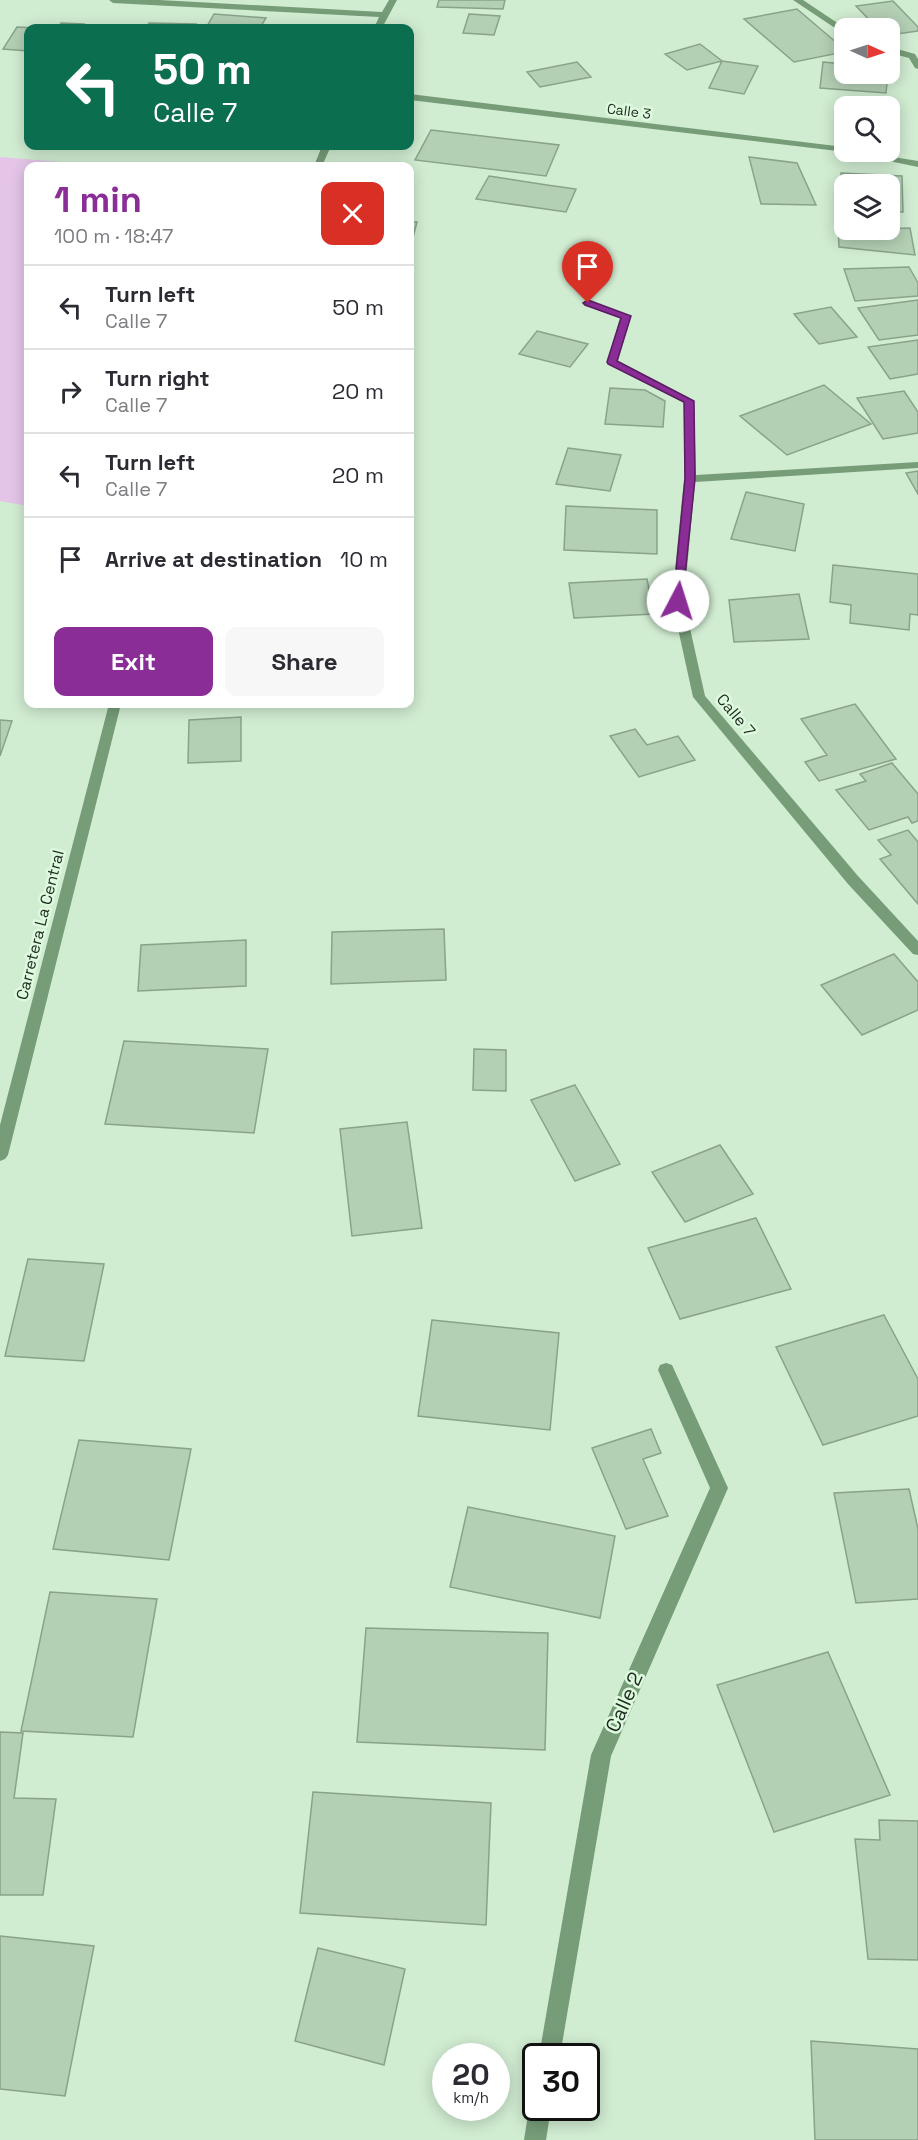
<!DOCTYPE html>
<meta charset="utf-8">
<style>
body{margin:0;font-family:"Space Grotesk",sans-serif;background:#f7f7f7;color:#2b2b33;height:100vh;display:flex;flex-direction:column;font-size:22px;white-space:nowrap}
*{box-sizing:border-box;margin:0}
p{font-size:20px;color:#7c7c81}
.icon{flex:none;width:33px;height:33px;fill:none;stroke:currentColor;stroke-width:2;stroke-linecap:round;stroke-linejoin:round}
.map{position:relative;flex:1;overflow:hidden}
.details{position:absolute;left:24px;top:162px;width:390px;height:546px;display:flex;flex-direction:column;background:#fff;border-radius:12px;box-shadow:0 3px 15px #0003}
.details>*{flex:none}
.banner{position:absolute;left:24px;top:24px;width:390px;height:126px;border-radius:12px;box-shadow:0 3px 15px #0003;background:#0b6e4f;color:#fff;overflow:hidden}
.needle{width:39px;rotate:93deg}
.fabs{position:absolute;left:834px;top:18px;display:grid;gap:12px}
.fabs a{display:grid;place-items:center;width:66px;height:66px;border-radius:12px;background:#fff;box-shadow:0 3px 15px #0003;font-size:30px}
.speed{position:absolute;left:432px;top:2043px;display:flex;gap:12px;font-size:30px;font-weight:700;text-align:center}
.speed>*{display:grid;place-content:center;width:78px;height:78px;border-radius:50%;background:#fff;box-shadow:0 3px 15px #0003;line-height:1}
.speed small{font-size:15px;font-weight:400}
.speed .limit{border:3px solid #111;border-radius:9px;background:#fff;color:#111}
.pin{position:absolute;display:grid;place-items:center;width:51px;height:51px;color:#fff;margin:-62px -26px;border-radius:50% 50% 50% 0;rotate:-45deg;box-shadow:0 0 6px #0007}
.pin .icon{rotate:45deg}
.me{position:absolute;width:66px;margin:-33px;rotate:5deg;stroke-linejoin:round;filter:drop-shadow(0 0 4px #0008)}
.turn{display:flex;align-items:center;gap:21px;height:126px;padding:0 30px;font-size:27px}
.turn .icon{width:78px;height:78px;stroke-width:2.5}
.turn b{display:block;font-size:42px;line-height:51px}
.round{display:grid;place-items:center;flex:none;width:63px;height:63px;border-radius:12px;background:#f7f7f7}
.head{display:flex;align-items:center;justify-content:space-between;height:102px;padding:0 30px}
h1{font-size:36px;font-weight:700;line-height:45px;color:#8a2d97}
.action{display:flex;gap:12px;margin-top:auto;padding:12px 30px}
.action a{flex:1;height:69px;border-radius:12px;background:#8a2d97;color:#fff;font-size:24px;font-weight:700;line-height:69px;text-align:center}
.action a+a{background:#f7f7f7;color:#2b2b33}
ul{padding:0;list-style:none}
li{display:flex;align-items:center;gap:18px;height:84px;padding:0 30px;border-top:2px solid #e1e1e2}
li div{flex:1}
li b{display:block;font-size:22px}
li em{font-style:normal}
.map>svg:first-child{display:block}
</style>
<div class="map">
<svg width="918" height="2140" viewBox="0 0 918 2140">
<rect width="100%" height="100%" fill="#d0ecd1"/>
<path fill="#e4c5e8" d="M0,157L112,166H28V506L0,501Z"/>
<path fill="#b3cfb4" stroke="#88a38a" stroke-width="1.5" d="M439,0H505L503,9L437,7Z
M893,1L918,27V31L890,35V28H877L856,6Z
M797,9L844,49V52L794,62L744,19Z
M214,14L266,18L260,28H206Z
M469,14L500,16L494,35L463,33Z
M61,23L84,24L82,28H58Z
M149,23L196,24L194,28H147Z
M17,27L39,28H28V51L3,49Z
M700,44L722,61L687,70L665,54Z
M722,61L758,66L744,94L709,88Z
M577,62L591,77L540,87L527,72Z
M823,62L844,64V74H888L886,93L820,88Z
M431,130L559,145L546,176L415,160Z
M749,157L797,163L816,205L761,204Z
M841,173L902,176L903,212H890V184H844V199Z
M489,176L547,185L576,189L566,212L476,199Z
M410,222H417L412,241H410Z
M838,225H844V230L910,228L915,255L839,247Z
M909,267L918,283V296L855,301L844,269Z
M918,300V335L879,340L858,308Z
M831,307L857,337L819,344L794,314Z
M537,331L588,344L570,367L519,354Z
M918,340V374L890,379L868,347Z
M824,385L871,424L787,455L740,416Z
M610,388L645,390L665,401L663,427L605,424Z
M904,391L918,412V433L883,439L857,398Z
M568,448L621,455L610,491L556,484Z
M918,471V494L906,473Z
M746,492L804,504L795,551L731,539Z
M566,506L657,510V554L564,550Z
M833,565L918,574V615L910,614L909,630L850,623L851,605L830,602Z
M647,579L654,614L574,618L569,583Z
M799,594L809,639L734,642L729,600Z
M855,704L896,759L819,781L805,762L827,755L801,719Z
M241,717V761L188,763L189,720Z
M0,720L12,721L0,756Z
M635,729L647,745L678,736L695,760L639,777L610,736Z
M892,763L918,794V821L912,823L908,817L869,830L836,790L866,781L860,774Z
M908,830L918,842V904L880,859L891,855L878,840Z
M444,929L446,980L331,984L332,932Z
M246,940V986L138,991L141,945Z
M894,954L918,982V1010L862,1035L821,985Z
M124,1041L268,1049L254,1133L105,1124Z
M474,1049L506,1050V1091L473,1090Z
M575,1085L620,1164L575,1181L531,1100Z
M407,1122L422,1228L352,1236L340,1129Z
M720,1145L753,1194L685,1222L652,1172Z
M756,1218L791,1289L680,1319L648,1248Z
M28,1259L104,1264L84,1361L5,1356Z
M884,1315L918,1379V1416L823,1445L776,1347Z
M432,1320L559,1333L550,1430L418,1416Z
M651,1429L661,1453L643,1459L668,1516L626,1529L592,1448Z
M79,1440L191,1449L169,1560L53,1549Z
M909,1489L918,1529V1599L856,1603L834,1493Z
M468,1507L615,1536L600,1618L450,1587Z
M50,1592L157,1599L133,1737L21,1731Z
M366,1628L548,1633L545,1750L357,1742Z
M828,1652L890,1795L774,1832L717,1685Z
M0,1732L23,1733L14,1798L56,1799L43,1895H0Z
M313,1792L491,1803L486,1925L300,1913Z
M879,1820L918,1821V1960L868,1959L855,1839L880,1840Z
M0,1936L94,1946L65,2096L0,2089Z
M318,1948L405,1969L384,2065L295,2041Z
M811,2041L918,2049V2140H815Z"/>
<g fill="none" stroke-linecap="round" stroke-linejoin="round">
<path fill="#769c78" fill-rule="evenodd" d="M109,0H159L382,12L389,0H397L382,28H374L379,17L113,3Z
M793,0H803L845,28L844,34Z
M890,47L915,54L918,59V69L915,68L909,58L890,53Z
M410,94L844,147V152H863L918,161V167L846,152L410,100Z
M322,146H331L322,166H314Z
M588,300L631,316L618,361L694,401L696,475L918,462V468L695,482L684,601L705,696L858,876L918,941V955L913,954L848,884L693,697L672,601L684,479V403L608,364L607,362L620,318L584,305V301Z
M109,704H121L8,1155L5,1159L0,1161V1125Z
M666,1363L672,1365L728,1488L611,1756L560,2056H539L591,1755L710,1488L658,1370L660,1365Z
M536,2099V2108H551L546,2140H524L529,2108Z"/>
</g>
<path fill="#8a2d97" stroke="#5a1d62" stroke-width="1.5" d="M588,300L631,316L617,361L694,401L695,479L682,604H674L673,601L685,479L684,402L608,364L607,362L621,318L585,305L583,303Z"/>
<g text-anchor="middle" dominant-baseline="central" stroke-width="5" stroke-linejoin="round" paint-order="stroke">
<g font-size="14" fill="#1f2a20" stroke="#ddfade">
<text transform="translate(629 111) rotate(7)">Calle 3</text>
</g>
<g font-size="16" fill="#1f2a20" stroke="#ddfade">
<text transform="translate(736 715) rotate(50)">Calle 7</text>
<text transform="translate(40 925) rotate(-76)">Carretera La Central</text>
</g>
<g font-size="20" fill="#1f2a20" stroke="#ddfade">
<text transform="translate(624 1702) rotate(-66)">Calle 2</text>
</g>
</g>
</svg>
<div class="fabs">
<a><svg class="needle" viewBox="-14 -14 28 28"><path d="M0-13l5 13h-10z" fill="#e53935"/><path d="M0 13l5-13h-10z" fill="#7c7c81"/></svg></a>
<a><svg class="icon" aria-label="search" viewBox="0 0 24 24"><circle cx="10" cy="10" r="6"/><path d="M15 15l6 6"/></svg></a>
<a><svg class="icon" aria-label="layers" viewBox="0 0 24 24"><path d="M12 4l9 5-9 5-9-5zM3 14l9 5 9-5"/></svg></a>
</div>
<div class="speed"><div>20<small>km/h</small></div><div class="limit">30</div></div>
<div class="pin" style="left:588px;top:303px;background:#d93025"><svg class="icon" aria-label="arrive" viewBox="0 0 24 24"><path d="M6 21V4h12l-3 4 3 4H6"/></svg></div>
<svg class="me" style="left:678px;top:601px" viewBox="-20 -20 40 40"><circle r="19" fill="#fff"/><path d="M0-13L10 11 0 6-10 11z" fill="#8a2d97"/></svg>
<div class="banner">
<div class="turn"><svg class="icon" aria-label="left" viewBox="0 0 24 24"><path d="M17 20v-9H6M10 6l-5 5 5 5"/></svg><div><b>50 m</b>Calle 7</div></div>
</div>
<section class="details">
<div class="head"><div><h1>1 min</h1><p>100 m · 18:47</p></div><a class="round" style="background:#d93025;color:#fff"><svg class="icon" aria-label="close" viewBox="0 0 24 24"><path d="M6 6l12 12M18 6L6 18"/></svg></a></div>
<ul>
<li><svg class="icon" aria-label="left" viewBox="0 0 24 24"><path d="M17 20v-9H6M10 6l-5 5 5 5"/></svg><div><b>Turn left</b><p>Calle 7</p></div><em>50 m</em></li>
<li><svg class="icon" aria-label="right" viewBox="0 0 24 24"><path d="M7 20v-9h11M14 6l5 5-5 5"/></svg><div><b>Turn right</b><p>Calle 7</p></div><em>20 m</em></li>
<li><svg class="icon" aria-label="left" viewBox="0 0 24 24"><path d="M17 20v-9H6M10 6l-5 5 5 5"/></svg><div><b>Turn left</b><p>Calle 7</p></div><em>20 m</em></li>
<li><svg class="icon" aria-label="arrive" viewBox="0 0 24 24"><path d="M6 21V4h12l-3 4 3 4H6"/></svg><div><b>Arrive at destination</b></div><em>10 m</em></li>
</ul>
<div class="action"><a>Exit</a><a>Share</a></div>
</section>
</div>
